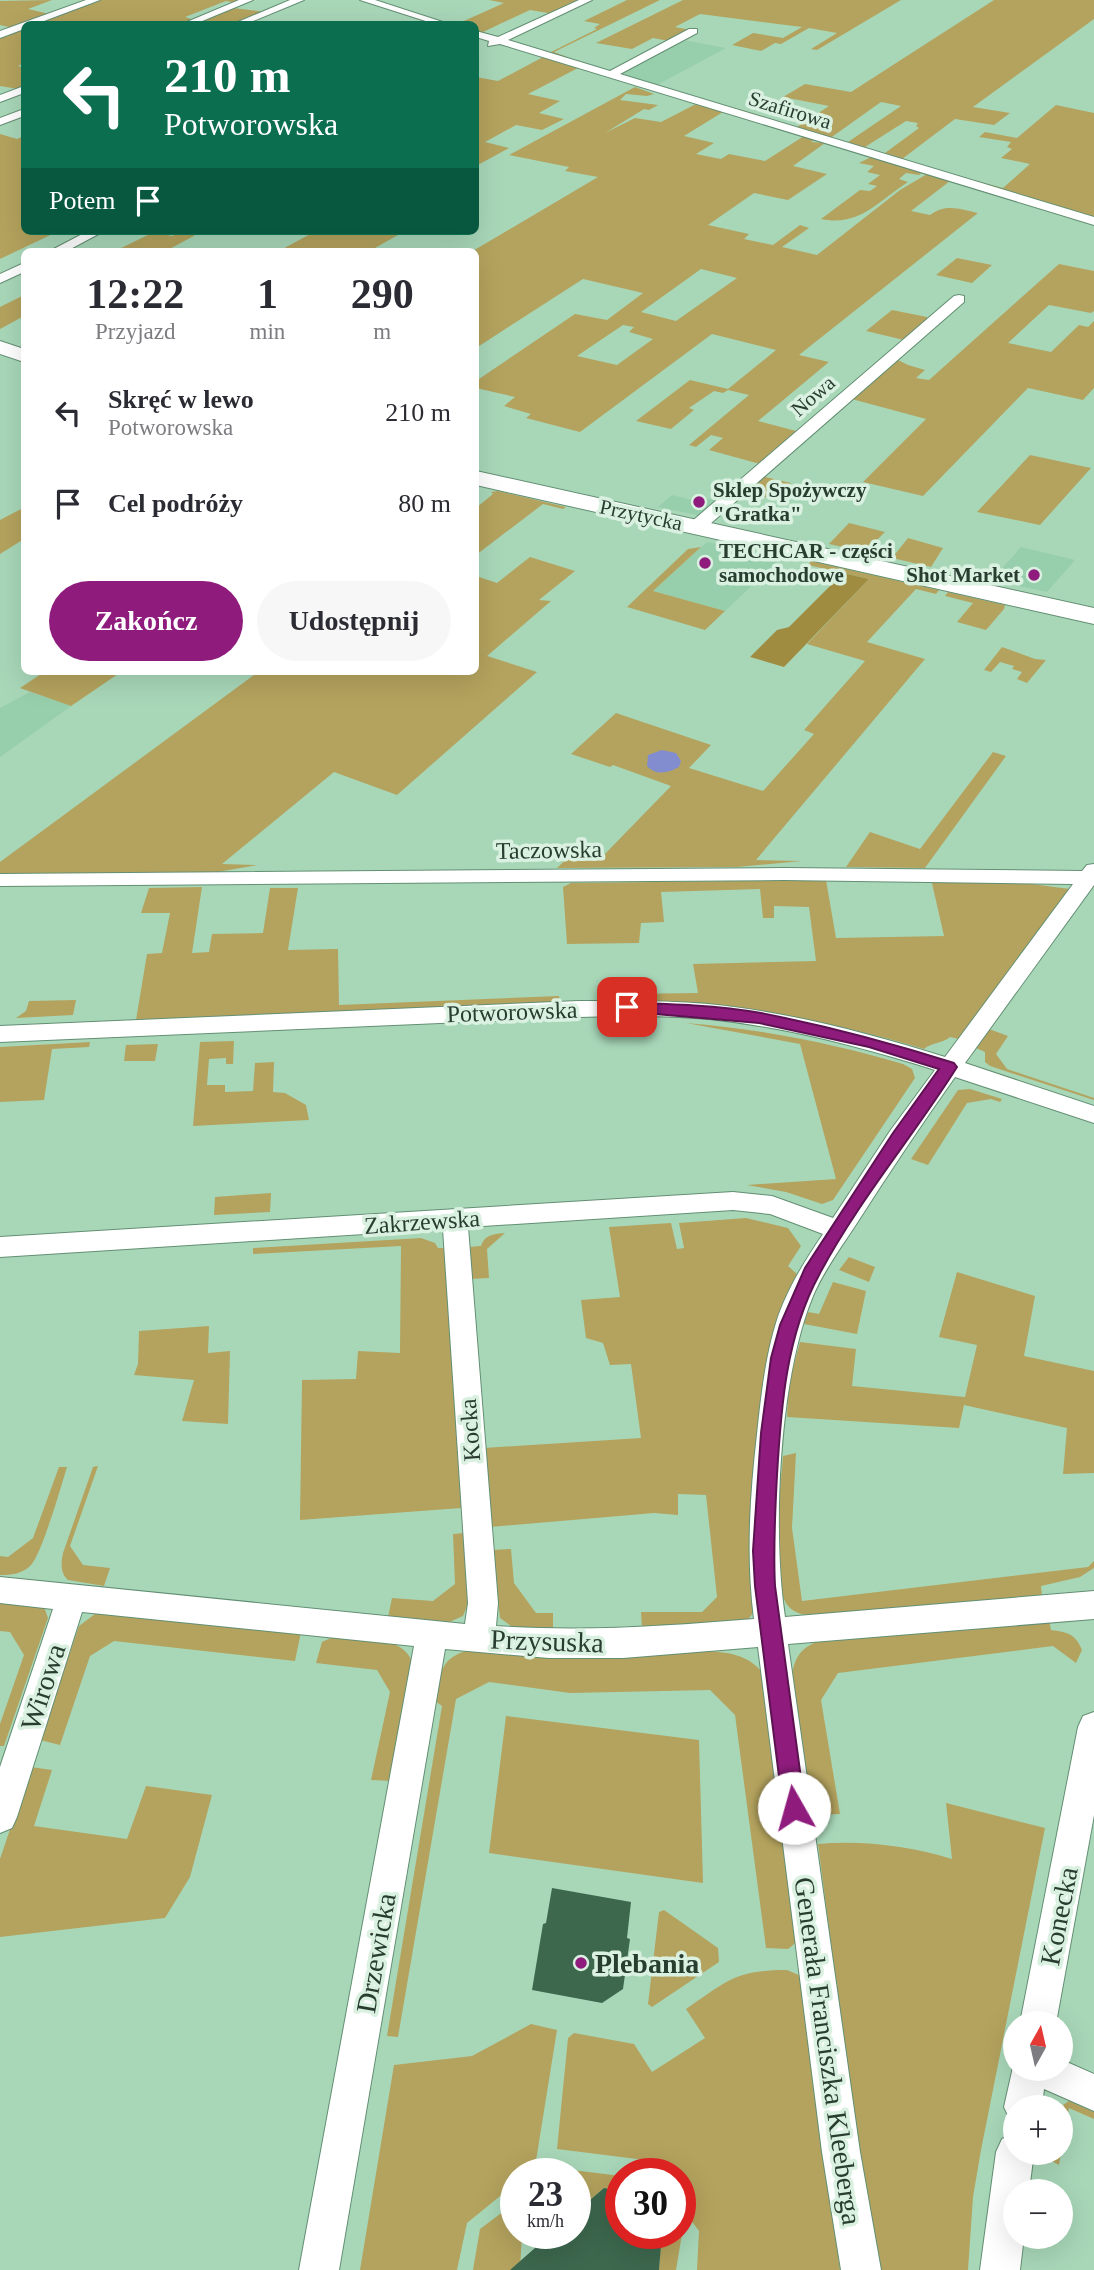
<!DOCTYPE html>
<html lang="pl">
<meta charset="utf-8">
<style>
body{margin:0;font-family:"Times New Roman",serif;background:#f7f7f7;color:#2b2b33;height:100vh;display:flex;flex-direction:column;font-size:26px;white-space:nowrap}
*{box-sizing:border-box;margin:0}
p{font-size:23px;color:#7c7c81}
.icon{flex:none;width:38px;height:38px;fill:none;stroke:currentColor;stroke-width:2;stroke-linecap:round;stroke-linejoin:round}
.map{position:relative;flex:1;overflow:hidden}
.panel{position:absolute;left:21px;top:248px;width:458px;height:427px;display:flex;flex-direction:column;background:#fff;border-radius:10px;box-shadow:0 7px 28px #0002}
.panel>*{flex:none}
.hud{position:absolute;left:21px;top:21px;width:458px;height:214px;border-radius:10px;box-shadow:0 7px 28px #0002;background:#0b6e4f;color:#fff;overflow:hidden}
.needle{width:46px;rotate:8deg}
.controls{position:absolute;left:1003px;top:2011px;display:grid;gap:14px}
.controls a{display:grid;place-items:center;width:70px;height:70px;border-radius:50%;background:#fff;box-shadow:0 7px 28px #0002;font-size:35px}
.speed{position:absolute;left:500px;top:2158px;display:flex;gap:14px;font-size:35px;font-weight:700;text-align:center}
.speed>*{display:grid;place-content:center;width:91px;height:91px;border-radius:50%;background:#fff;box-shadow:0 7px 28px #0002;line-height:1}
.speed small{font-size:18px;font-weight:400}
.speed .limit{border:10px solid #d22;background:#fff;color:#111}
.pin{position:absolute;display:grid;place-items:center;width:60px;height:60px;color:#fff;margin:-30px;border-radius:14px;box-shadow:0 4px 10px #0006}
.me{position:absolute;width:77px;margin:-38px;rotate:353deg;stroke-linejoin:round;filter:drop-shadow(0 0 5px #0008)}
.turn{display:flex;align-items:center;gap:24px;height:147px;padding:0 28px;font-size:32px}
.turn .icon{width:91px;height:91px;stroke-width:2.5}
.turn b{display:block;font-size:49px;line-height:60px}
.then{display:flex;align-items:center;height:66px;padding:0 28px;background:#0003;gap:14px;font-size:26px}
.eta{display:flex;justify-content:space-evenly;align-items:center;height:119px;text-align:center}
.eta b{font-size:42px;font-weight:700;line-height:49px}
.button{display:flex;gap:14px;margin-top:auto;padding:14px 28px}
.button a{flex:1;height:80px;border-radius:42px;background:#8f1c7d;color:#fff;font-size:28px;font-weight:700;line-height:80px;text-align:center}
.button a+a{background:#f7f7f7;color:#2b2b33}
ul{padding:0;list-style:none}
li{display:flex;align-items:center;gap:21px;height:91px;padding:0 28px}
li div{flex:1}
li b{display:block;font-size:26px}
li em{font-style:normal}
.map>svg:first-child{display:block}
</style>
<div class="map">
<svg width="1094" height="2270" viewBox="0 0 1094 2270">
<rect width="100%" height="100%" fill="#a8d7b8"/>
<path fill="#97ceab" d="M683,40L726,48L657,85L620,73Z
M672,495L692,500L696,497L719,501L702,516L658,507Z
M707,542L781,558L725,611L653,591Z
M1021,547L1075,560L1047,592L992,580Z
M30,692L71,706L0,757V708Z"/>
<path fill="#b4a35e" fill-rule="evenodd" d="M52,0L28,9L58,16L101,0H244L236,3L226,1L185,17L194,20L182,24H24V63L18,66L24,68V87L18,89L0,86V36L18,29L0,25V1Z
M489,0H583L554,14L530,10L483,32L494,36L476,32V24H457L504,3Z
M627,0H660L554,52L570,58L547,54L597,29L594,28L600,24L584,21Z
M683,0H901L817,50L811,49L837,33L809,28L781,44L775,43L761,51L732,45L753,33L783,38L802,27L700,14L675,27L691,30L669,41L653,38L632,49L596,43Z
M994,0H1094V19L973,107L1010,113L994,125L955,119L902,159L885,153L919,128L916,126L918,123L906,121L865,147L874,150L835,140L838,139L848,142L901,106L881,102L829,139L735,110L739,109L797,127L829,106L783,97L805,84L851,92Z
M233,8L266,12L234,24H191Z
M543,57L578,68L528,94L560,101L539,113L564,119L542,130L516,125L485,142L509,148L476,166V77L498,81Z
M635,87L654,94L647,96L626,94L620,100L658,105L649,110L644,109L605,133L635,118L661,122L696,104L723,112L684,136L714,143L696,154L721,159L729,154L765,161L804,136L814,140L811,142L825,143L793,166L827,174L788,200L754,193L708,225L749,234L744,239L773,245L800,225L809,228L782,247L817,255L900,190L927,174L950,181L911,211L930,215C946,203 960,209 978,213L799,355L829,362L758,421L796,431L760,464L709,450L723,438L711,435L696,447L689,445L749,395L728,390L723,393L714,391L689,408L694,410L671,429L636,421L690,380L728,389L776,350L712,334L580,432L526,418L531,414L504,406L515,397L476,388V381L575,314L607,320L643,293L583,279L476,348V252H471L598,177L565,171L569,167L509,155ZM701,269L737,278L676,321L641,312ZM623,325L634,327L629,332L653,339L617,365L577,356Z
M1056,105L1094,113V218L955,175L1003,188L1030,164L1001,158L1012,149L1007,147L1011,142L979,137L985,132L1017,138Z
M0,134L17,139L24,136V231H59L0,259Z
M871,157L922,173L919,175L906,173L899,179L908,182C878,201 860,227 821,219L860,190L870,191L877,186L868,184L880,175L867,172L874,166L859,163Z
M182,231H203L164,252H113L154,232L172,236Z
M316,231H405L368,252H277Z
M957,258L992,265L972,283L936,275Z
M1059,264L1094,271V311L1091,313L1049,305L1008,343L1051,352L1079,325L1088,327L1094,321V388L1083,400L1028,388L923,496L863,482L926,419L848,398L892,361L898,360L908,365L925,370L916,378L929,380Z
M24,295V316L0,329V307Z
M892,310L927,317V320L904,340L866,331Z
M1030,455L1091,468L1040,525L977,512Z
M761,476L791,483L774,499L744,492Z
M498,491L566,507L563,509L543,504L476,555V508L493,494L491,492Z
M21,509L24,510V539L0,554V520Z
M849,523L885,532L865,552L829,544Z
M908,538L943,548L931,567L892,558Z
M701,547L653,591L725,611L705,630L627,607L688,549Z
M530,557L575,571L539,600L551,601L487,656L537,672L397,795L334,772L222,864L257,865L212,873L0,874V862L258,672H476V576L497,583Z
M811,561L939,590L936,594L916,589L867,642L925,659L756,860L802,861L737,867L557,868L578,848L603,856L671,786L613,765L610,767L571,754L616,713L711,745L689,768L763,791L814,734L804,730L865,661L807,644L869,579L808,565Z
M948,592L1005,605L1004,609L986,630L957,622L973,603L945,596Z
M1002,647L1035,659L1046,660L1027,683L1017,679L1022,672L1012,669L1014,666L1000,662L991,672L984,670Z
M44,672H121L71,706L20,688Z
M993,752L1006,756L925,868L846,867L870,832L920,849Z
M931,879L1008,881L1070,889L959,1039L950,1037C942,1044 932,1042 924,1049C826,1020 727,1001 625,1001L624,994L698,993L693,964L816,961L809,907L774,906V918H763L760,889L661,892L664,922L641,923L639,943L567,944L563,887L571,883L826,880L836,938L944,936Z
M202,887L192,953L209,952L212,934L263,933L270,888H298L288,950L338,949L339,1005L559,996L560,1003L136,1020L147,954L162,953L170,913H141L149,888Z
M76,1000L73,1015L16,1018L26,1011L29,1001Z
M686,1023C760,1029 832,1043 903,1064L912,1069L915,1078L833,1200L822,1204L786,1192L747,1185L836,1179L800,1044Z
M989,1029L1008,1036L996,1054L1007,1069L1094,1098V1100L990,1066L985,1062V1052L976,1048Z
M234,1041L233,1064H226V1058L209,1059L207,1085H225V1092L253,1091L255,1063L274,1062L273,1092L285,1093L306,1105L309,1120L193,1126L200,1042Z
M90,1042L89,1047L52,1049L44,1100L0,1102V1047Z
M158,1044L155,1061H124L126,1045Z
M970,1089L1002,1099L1000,1102L991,1099L967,1103L928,1165L911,1159L958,1090Z
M271,1193L270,1212L214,1215L215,1197Z
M746,1218L788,1228L801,1246L788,1266L797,1274L781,1308L769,1354L755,1610L748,1620L642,1629L641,1612H702L717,1597L706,1495L678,1494V1515L654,1513L490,1527L484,1448L641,1438L631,1364L610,1365L603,1343L586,1338L581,1300L620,1297L609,1227L671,1223L677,1249L684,1248L679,1223Z
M505,1233L487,1249L489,1278L470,1279L468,1247L481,1246C485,1234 495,1234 505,1233Z
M421,1238L435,1243L438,1248H445L461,1508L300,1520L302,1380L356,1379L358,1351L400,1353L401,1246L253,1254V1248Z
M849,1257L875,1267L869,1282L839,1270Z
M957,1272L1035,1296L1024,1356L1094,1371V1473L1063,1474L1067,1428L964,1405L959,1428L787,1417L788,1386L800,1342L856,1349L852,1386L965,1397L977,1345L939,1337Z
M833,1282L866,1291L857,1334L804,1324L808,1312L819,1314Z
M209,1326L208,1353L230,1351L228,1424L182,1421L194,1380L134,1375L138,1364L139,1331Z
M796,1453L792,1528L802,1601L1088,1567L1094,1561V1568L1080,1577L1041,1586L1042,1596L820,1616C809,1615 798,1616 789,1607C768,1584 781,1488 783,1456Z
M98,1466L70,1546L83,1565L110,1568L104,1586L68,1580C60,1573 61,1563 63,1553L93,1467Z
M59,1467H67C61,1487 42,1553 31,1565C23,1574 11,1575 0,1575V1556L8,1557L33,1538Z
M464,1533L469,1601L463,1616L447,1623L388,1617L392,1598L433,1601L455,1584L453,1534Z
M511,1549L514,1583L536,1613H553V1632L515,1629L500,1618L492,1550Z
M0,1601L44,1607L48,1618L4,1746H0V1724L24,1655L10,1632L0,1631Z
M106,1613L301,1632L295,1661L114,1641L90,1656L60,1745L40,1740L79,1626L95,1614Z
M1049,1620L1051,1630C1067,1632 1076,1634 1082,1650L1076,1663L1053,1646L838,1673L821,1700L840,1814L813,1815L792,1675C795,1655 803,1646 822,1640Z
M335,1636C361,1639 401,1635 412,1661L392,1781L371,1780L390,1692L377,1670L316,1663L322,1642Z
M466,1651H709C731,1653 748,1655 763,1673L798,1941L788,1949L766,1948L735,1715L710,1690L570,1693L489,1682L456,1699L398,2037L387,2036L442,1706L435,1701C439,1677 440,1658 466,1651Z
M506,1716L699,1740L703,1883L489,1853Z
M31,1767L52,1770L34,1826L127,1839L146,1786L212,1795L190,1877L165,1918L0,1937V1859Z
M946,1803L1045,1828L981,2150L973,2197L968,2270H879L850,2089L818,1844C862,1840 910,1846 952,1859Z
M664,1910L718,1948L719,1962L652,2007L648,2004L659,1912Z
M787,1970L801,1976L840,2270H697L699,2231L681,2207V2174L656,2173L645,2160L557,2149L568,2038L574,2033L634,2044L652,2072L705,2038L686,2009C727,1981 735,1970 787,1970Z
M531,2024L557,2030L535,2167L527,2173L516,2174V2183L467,2223L457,2270H360L394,2065L472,2056Z
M1069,2101L1094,2112V2119L1069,2108L1059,2165L1048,2159L1050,2153L1060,2152V2107Z
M556,2168L621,2176V2191L604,2188L576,2212V2174L556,2173Z
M516,2202V2233H522L520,2270H473L480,2229Z
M657,2233L682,2234L676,2270H659L661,2239Z"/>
<path fill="#9f8c40" d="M843,573L869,579L784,667L750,657L777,630L789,627Z"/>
<path fill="#828dcf" d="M662,750L676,753L681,761L679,767C668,773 656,776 647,766L648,755Z"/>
<path fill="#3d684e" d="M552,1888L631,1902L627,1938L630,1939L623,1989L602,2003L532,1990L543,1924L546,1923Z
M604,2188L621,2191V2233H662L659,2270H510L552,2233H576V2212Z"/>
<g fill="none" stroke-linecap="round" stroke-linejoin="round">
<g stroke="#638f73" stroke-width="2">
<path id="street" d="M86,0H100L36,24H24V29L0,38V31Z
M239,0H253L195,24H182Z
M290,0H304L246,24H233Z
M360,0H375L449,24H435Z
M579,0H592L508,40L610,71L689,29H697V33L620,74L1094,217V225L500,44L488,46L489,41L476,37V31L498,37Z
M24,86V93L0,102V95Z
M24,109V116L0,125V118Z
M88,231H104L65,252H48Z
M24,263V272L0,283V274Z
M959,295L964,296V302L702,531H690L688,527L690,523L954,296Z
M1094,864V885L965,1063L1094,1106V1123L955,1077C921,1125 889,1173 857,1223C842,1246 824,1270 813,1296C779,1378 772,1529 785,1617L1094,1591V1619L788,1644L860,2152L881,2270H841L822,2152L758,1647L623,1658H549L445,1649L339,2270H299L414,1646L82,1612L17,1817L12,1828L0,1833V1767L53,1609L0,1603V1577L465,1624L468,1603L443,1229L0,1257V1237L733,1192L772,1196L833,1218L890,1131L935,1070C861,1047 786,1027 709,1019C666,1015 622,1016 579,1017L0,1042V1026L579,1001C622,1001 665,1000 708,1004C789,1012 868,1033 945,1057L1073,884L784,880L0,886V874L784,868L1082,871L1087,865ZM733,1210L770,1214L823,1234C804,1262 786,1291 776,1323C765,1359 761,1397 757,1434C750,1496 746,1557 754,1619C667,1626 584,1632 496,1626L498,1603L468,1227Z
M1094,1712V1815L1056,2023H1020L1078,1727L1083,1716Z
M1015,2058V2068H1060V2059L1094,2074V2111L1044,2089L1042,2107H1015V2122L1010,2120L1004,2107Z
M1015,2133V2152H1034L1029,2191H1015V2236H1024L1020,2270H980L996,2152L1002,2139Z"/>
</g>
<g stroke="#638f73" stroke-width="2">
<path id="secondary" d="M0,341L24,349V362L0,354Z
M476,471L1094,608V624L476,485Z"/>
</g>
<use href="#street" fill="#fff" fill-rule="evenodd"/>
<use href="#secondary" fill="#fff" fill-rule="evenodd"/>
</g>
<path fill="#8f1c7d" stroke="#5d1251" stroke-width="2" d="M627,1003C671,1004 717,1005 761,1013C827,1026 891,1043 954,1063L957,1067C913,1137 858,1201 819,1275C786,1336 781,1407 777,1475C775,1512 773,1549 775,1586L805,1808L802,1815L794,1818L787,1815L783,1808L755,1586L753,1551L761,1433L771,1358L780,1325L805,1268L893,1133L939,1069L869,1047L759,1023L621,1011L619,1007L621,1004Z"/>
<g fill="#8f1c7d" stroke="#daf1e1" stroke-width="2.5">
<circle cx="699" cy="502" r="7"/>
<circle cx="705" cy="563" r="7"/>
<circle cx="1034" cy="575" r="7"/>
<circle cx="581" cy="1963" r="7"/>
</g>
<g text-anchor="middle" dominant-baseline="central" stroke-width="7" stroke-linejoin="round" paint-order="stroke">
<g font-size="21" fill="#293c30" stroke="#daf1e1">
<text transform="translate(790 110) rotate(17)">Szafirowa</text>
<text transform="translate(813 396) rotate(-41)">Nowa</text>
<text transform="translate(641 515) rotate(12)">Przytycka</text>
</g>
<g font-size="21" font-weight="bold" fill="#293c30" stroke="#daf1e1" text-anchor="start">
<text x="713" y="490">Sklep Spożywczy<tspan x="713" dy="24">"Gratka"</tspan></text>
<text x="719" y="551">TECHCAR - części<tspan x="719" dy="24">samochodowe</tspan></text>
<text x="1020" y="575" text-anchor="end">Shot Market</text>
</g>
<g font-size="24" fill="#293c30" stroke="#daf1e1">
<text transform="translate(549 850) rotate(-1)">Taczowska</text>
<text transform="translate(512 1012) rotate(-2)">Potworowska</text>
<text transform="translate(422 1222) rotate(-4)">Zakrzewska</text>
<text transform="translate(470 1430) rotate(-94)">Kocka</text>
</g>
<g font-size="28" fill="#293c30" stroke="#daf1e1">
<text transform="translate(547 1641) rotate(2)">Przysuska</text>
<text transform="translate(43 1687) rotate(-72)">Wirowa</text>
<text transform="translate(1059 1916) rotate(-79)">Konecka</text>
<text transform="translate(376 1953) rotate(-80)">Drzewicka</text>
<text transform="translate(828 2051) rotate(82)">Generała Franciszka Kleeberga</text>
</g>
<g font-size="28" font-weight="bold" fill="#293c30" stroke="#daf1e1" text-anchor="start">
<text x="595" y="1963">Plebania</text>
</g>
</g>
</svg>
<div class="controls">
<a><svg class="needle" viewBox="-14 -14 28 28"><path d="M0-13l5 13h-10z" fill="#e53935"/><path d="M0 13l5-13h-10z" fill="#7c7c81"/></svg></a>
<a>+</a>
<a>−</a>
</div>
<div class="speed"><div>23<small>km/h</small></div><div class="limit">30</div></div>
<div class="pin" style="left:627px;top:1007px;background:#d93025"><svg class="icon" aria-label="arrive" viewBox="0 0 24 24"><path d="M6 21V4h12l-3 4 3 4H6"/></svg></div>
<svg class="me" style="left:794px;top:1808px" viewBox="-20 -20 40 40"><circle r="19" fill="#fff"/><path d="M0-13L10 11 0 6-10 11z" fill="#8f1c7d"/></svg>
<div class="hud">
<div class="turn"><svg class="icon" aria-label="left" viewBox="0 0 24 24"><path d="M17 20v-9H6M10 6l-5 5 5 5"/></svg><div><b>210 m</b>Potworowska</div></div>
<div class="then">Potem<svg class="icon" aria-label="arrive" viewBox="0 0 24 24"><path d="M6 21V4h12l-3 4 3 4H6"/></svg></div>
</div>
<section class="panel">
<div class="eta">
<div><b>12:22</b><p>Przyjazd</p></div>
<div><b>1</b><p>min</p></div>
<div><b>290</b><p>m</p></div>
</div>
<ul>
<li><svg class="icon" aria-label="left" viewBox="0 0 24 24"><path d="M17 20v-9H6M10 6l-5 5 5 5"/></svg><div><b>Skręć w lewo</b><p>Potworowska</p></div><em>210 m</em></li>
<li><svg class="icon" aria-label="arrive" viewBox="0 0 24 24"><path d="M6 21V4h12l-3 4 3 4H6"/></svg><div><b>Cel podróży</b></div><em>80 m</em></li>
</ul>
<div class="button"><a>Zakończ</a><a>Udostępnij</a></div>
</section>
</div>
